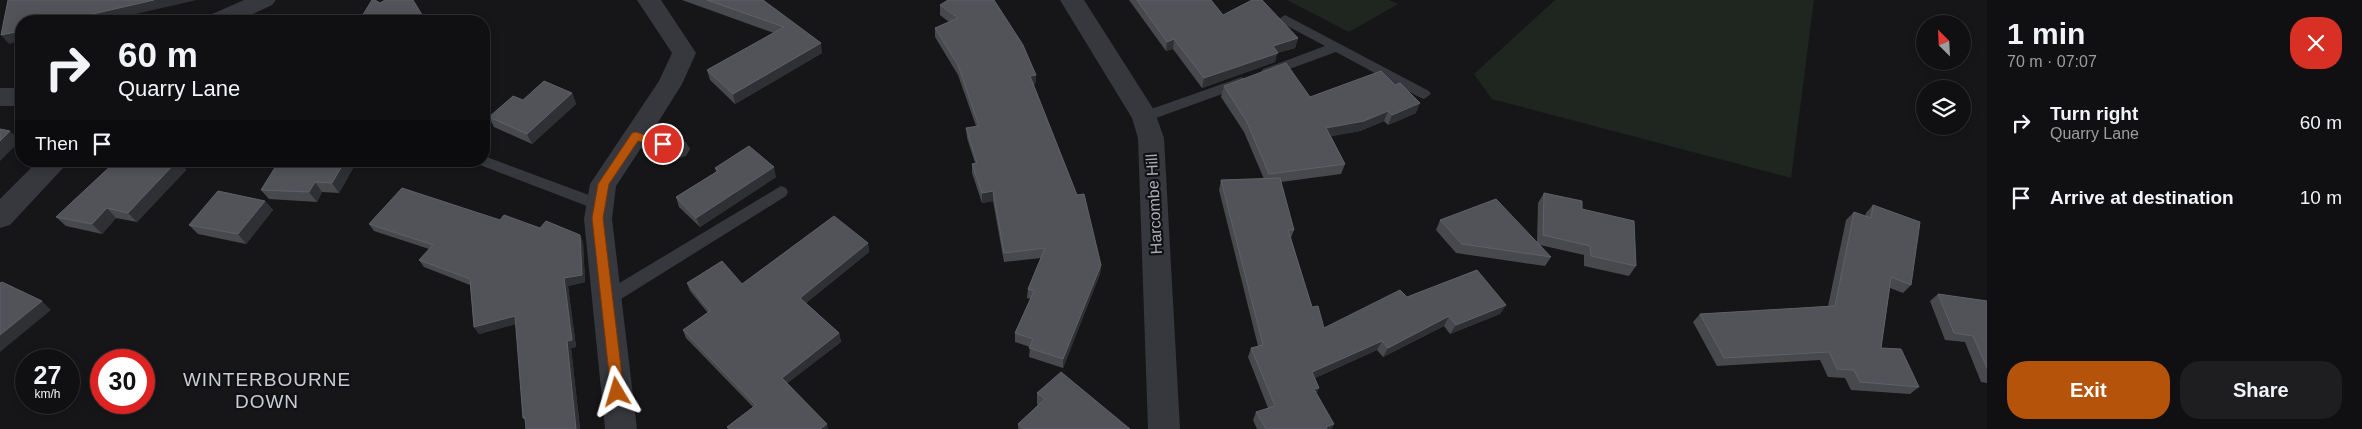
<!DOCTYPE html>
<meta charset="utf-8">
<style>
body{margin:0;font-family:Arial,sans-serif;background:#1e1e20;color:#f1f3f6;height:100vh;display:flex;flex-direction:column;font-size:19px;white-space:nowrap}
*{box-sizing:border-box;margin:0}
p{font-size:16px;color:#9c9d9f}
.icon{flex:none;width:28px;height:28px;fill:none;stroke:currentColor;stroke-width:2;stroke-linecap:round;stroke-linejoin:round}
.map{position:relative;flex:1;overflow:hidden}
.sheet{display:flex;flex-direction:column;background:#101012;width:375px}
.sheet>*{flex:none}
.hud{position:absolute;left:15px;top:15px;width:475px;height:152px;border-radius:20px;box-shadow:0 2px 8px #0003,0 0 0 1px #303032;background:#101012;color:#f1f3f6;overflow:hidden}
.needle{width:32px;rotate:336deg}
.controls{position:absolute;left:1916px;top:15px;display:grid;gap:10px}
.controls a{display:grid;place-items:center;width:55px;height:55px;border-radius:50%;background:#101012;box-shadow:0 2px 8px #0003,0 0 0 1px #303032;font-size:25px}
.speed{position:absolute;left:15px;top:349px;display:flex;gap:10px;font-size:25px;font-weight:700;text-align:center}
.speed>*{display:grid;place-content:center;width:65px;height:65px;border-radius:50%;background:#101012;box-shadow:0 2px 8px #0003,0 0 0 1px #303032;line-height:1}
.speed small{font-size:12px;font-weight:400}
.speed .limit{border:8px solid #d22;background:#fff;color:#111}
.pin{position:absolute;display:grid;place-items:center;width:42px;height:42px;color:#fff;margin:-21px;border:2px solid #fff;border-radius:50%;box-shadow:0 1px 5px #0007}
.me{position:absolute;width:55px;margin:-28px;rotate:353deg;stroke-linejoin:round;filter:drop-shadow(0 0 4px #0008)}
.turn{display:flex;align-items:center;gap:18px;height:105px;padding:0 20px;font-size:22px}
.turn .icon{width:65px;height:65px;stroke-width:2.5}
.turn b{display:block;font-size:35px;line-height:42px}
.then{display:flex;align-items:center;height:48px;padding:0 20px;background:#0003;gap:10px;font-size:19px}
.round{display:grid;place-items:center;flex:none;width:52px;height:52px;border-radius:20px;background:#1e1e20}
.summary{display:flex;align-items:center;justify-content:space-between;height:85px;padding:0 20px}
h1{font-size:30px;font-weight:700;line-height:38px}
.cta{display:flex;gap:10px;margin-top:auto;padding:10px 20px}
.cta a{flex:1;height:58px;border-radius:20px;background:#b45309;color:#fff;font-size:20px;font-weight:700;line-height:58px;text-align:center}
.cta a+a{background:#1e1e20;color:#f1f3f6}
ul{padding:0;list-style:none}
li{display:flex;align-items:center;gap:15px;height:75px;padding:0 20px}
li div{flex:1}
li b{display:block;font-size:19px}
li em{font-style:normal}
main{display:flex;flex:1;min-height:0}
.map>svg:first-child{display:block}
</style>
<main>
<div class="map">
<svg width="1987" height="429" viewBox="0 0 1987 429">
<rect width="100%" height="100%" fill="#161618"/>
<path fill="#1e261f" d="M1287,0H1389L1398,4L1349,32Z
M1555,0H1814L1791,178L1492,99L1474,74Z"/>
<g fill="none" stroke-linecap="round" stroke-linejoin="round">
<path fill="#37383d" fill-rule="evenodd" d="M1285,15L1429,91L1431,94L1424,99L1419,97L1336,52L1273,75H1263L1261,72L1263,69L1325,46L1280,22L1279,19Z
M1242,77L1249,82L1247,85L1145,122L1140,121L1138,117L1140,113Z
M484,156L605,201L607,205L605,209L600,211L480,165L478,161H484Z
M781,186L786,188L788,192L786,196L613,304L607,306L601,304L599,299L601,294Z"/>
<path fill="#37383d" fill-rule="evenodd" d="M244,0H276L272,5L238,21H206L210,15Z
M637,0H661L696,53L682,84L652,132L686,142L690,149L686,156L677,159L641,148L616,186L612,219L637,429H605L584,219L590,184L659,81L672,53Z
M0,88H21V106H0Z
M38,161H67L63,168L10,225L0,228V199Z"/>
<path fill="#37383d" fill-rule="evenodd" d="M1060,0H1084L1154,110L1164,138L1180,429H1148L1138,138L1132,118Z"/>
</g>
<path fill="#47494d" d="M682,0H763L822,53L735,104L710,80L707,70L774,33Z
M1129,0H1211L1223,15L1298,38L1295,48L1277,53L1275,62L1202,88L1173,49L1166,51Z
M940,5L1036,75L1035,85H1033L1101,265L1100,274L1063,368L1029,357L1030,347L1015,342V333L1031,299L1027,298L1028,289L1041,258L1004,262L993,201L982,203L972,173V164L975,163L967,138L966,128L976,126L958,75L935,37V28L949,22L940,15Z
M1224,86L1310,97L1416,113L1388,125L1384,121L1360,131L1331,136L1345,164L1341,174L1281,182L1294,230L1291,238L1312,307L1324,328L1407,297L1506,305L1500,314L1450,334L1444,326L1383,357L1377,350L1315,378L1319,388L1316,393L1332,429H1257L1253,420L1256,412L1268,408L1248,357L1251,348L1258,346L1219,190L1221,180L1264,179L1244,132L1221,97Z
M572,93L576,104L532,144L494,127L489,117L523,100Z
M357,161L339,193L322,192L317,202L269,199L261,190Z
M184,167L186,170L137,222L116,218L102,234L66,226L56,217Z
M715,168L776,177L700,227L679,207L676,197L716,172Z
M1544,193L1582,209L1636,266L1629,276L1584,266V255L1540,245L1551,257L1545,266L1456,253L1436,230L1440,220L1537,242L1538,203Z
M265,201L273,210L246,244L198,234L189,225Z
M1873,205L1911,285L1903,293L1890,288L1881,348L1919,387L1910,394L1851,390L1845,378L1828,377L1820,360L1717,366L1693,322L1700,314L1828,306L1846,220L1854,212L1865,216L1866,213Z
M500,220L540,228L583,242L585,282L568,286L576,347L571,348L580,429H526V422L523,418L516,324L479,334L474,327L470,285L424,267L419,260L429,249L374,231L369,224Z
M868,243L869,252L806,303L839,333L841,342L787,383L828,429H728L727,427L753,407L686,338L683,330L708,313L690,291L687,283L742,284Z
M1938,294L1987,301V383L1981,382L1965,342L1945,340L1930,301Z
M1037,393L1130,429H1018V424L1038,405L1037,404Z"/>
<path fill="#2f3033" d="M154,0H197L105,21H62Z
M21,31V41L9,44L1,35Z
M1298,38L1295,48L1277,53L1275,62L1202,88L1204,78L1273,46Z
M1174,39L1173,49L1166,51L1167,42Z
M821,43L822,53L735,104L733,94Z
M1036,75L1035,85L1029,86L1030,76Z
M572,93L576,104L532,144L527,134Z
M1420,103L1416,113L1388,125L1392,115Z
M1388,111L1384,121L1360,131L1323,138L1326,128Z
M10,131L20,141L0,161V141Z
M176,161H194L184,167L186,170L137,222L128,213Z
M345,161H357L339,193L332,183Z
M774,167L776,177L700,227L696,218Z
M315,182L322,192L317,202L309,192Z
M993,191V201L982,203V193Z
M265,201L273,210L246,244L238,234Z
M107,208L116,218L102,234L92,224Z
M580,235L583,242L585,282L568,286L576,347L571,348L580,429H576L567,341L564,278Z
M868,243L869,252L802,306L800,298Z
M1101,265L1100,274L1063,368V359Z
M42,301L51,310L0,352V335Z
M1506,305L1500,314L1450,334L1456,325Z
M515,316L520,323L479,334L474,327Z
M1449,316L1444,326L1383,357L1388,348Z
M839,333L841,342L784,386L782,378Z
M1382,341L1377,350L1308,381L1312,372Z
M1319,388L1315,397L1314,389Z
M827,424L828,429H820Z
M1334,424L1332,429H1325L1326,427Z"/>
<path fill="#525359" stroke="#5f6168" d="M8,0H154L62,21H21V31L1,35Z
M372,0H375L380,3L385,0H413L424,18L420,21H359Z
M707,0H763L821,43L733,94L707,70L784,27Z
M948,0H994L1023,45L1036,75L1030,76L1077,195L1084,194L1101,265L1063,359L1029,348L1033,339L1015,333L1034,291L1028,289L1045,248L1004,253L993,191L982,193L972,164L977,163L966,128L979,126L958,65L935,28L958,18L940,5Z
M1137,0H1211L1223,15L1252,0H1262L1298,38L1273,46L1278,53L1204,78L1174,39L1167,42Z
M1286,63L1310,97L1381,71L1395,85L1400,83L1420,103L1392,115L1388,111L1364,121L1326,128L1345,164L1269,174L1247,122L1224,86Z
M544,81L572,93L527,134L489,117L513,96L523,100Z
M0,129L10,131L0,141Z
M749,146L774,167L696,218L676,197L718,171L715,168Z
M116,161H177L128,213L107,208L92,224L56,217Z
M279,161H345L332,183L315,182L309,192L261,190Z
M1280,178L1294,230H1288L1312,307L1318,306L1324,328L1400,290L1407,297L1477,270L1506,305L1456,325L1449,316L1388,348L1382,341L1312,372L1319,388L1314,389L1334,424L1326,427L1327,429H1266L1256,412L1275,406L1251,348L1263,345L1221,180Z
M402,188L500,220L504,215L540,228L546,221L580,235L582,275L564,278L572,340L567,341L576,429H526L525,417L523,418L515,316L474,327L470,279L419,260L433,245L369,224Z
M218,191L265,201L238,234L189,225Z
M1544,193L1582,201V209L1634,221L1636,266L1591,256L1590,246L1543,235Z
M1496,199L1551,257L1462,244L1440,220Z
M1873,205L1920,222L1911,285L1891,277L1881,348L1901,349L1919,387L1860,382L1854,370L1837,369L1829,352L1724,358L1700,314L1835,306L1854,212L1871,218Z
M834,216L868,243L800,298L839,333L782,378L827,424L820,429H729L727,427L756,405L683,330L710,311L687,283L722,261L742,284Z
M2,282L42,301L0,335V283Z
M1938,294L1987,301V368L1973,336L1954,333Z
M1061,372L1130,429H1024L1018,424L1045,399L1037,393Z"/>
<path fill="#b45309" stroke="#753606" d="M636,132L667,142L669,144L663,148L638,141L609,184L603,218L624,392L622,396H613L611,392L592,218L598,184L632,133Z"/>
<g text-anchor="middle" dominant-baseline="central" stroke-width="4.5" stroke-linejoin="round" paint-order="stroke">
<g font-size="16" fill="#a8adb8" stroke="#111113">
<text transform="translate(1154 204) rotate(-93)">Harcombe Hill</text>
</g>
<g font-size="19" letter-spacing="1" fill="#c9ccd4" stroke="#111113">
<text x="267" y="379">WINTERBOURNE<tspan x="267" dy="22">DOWN</tspan></text>
</g>
</g>
</svg>
<div class="controls">
<a><svg class="needle" viewBox="-14 -14 28 28"><path d="M0-13l5 13h-10z" fill="#e53935"/><path d="M0 13l5-13h-10z" fill="#9c9d9f"/></svg></a>
<a><svg class="icon" aria-label="layers" viewBox="0 0 24 24"><path d="M12 4l9 5-9 5-9-5zM3 14l9 5 9-5"/></svg></a>
</div>
<div class="speed"><div>27<small>km/h</small></div><div class="limit">30</div></div>
<div class="pin" style="left:663px;top:144px;background:#d93025"><svg class="icon" aria-label="arrive" viewBox="0 0 24 24"><path d="M6 21V4h12l-3 4 3 4H6"/></svg></div>
<svg class="me" style="left:617px;top:392px" viewBox="-20 -20 40 40"><path d="M0-17L14 15 0 8-14 15z" fill="#b45309" stroke="#fff" stroke-width="4"/></svg>
<div class="hud">
<div class="turn"><svg class="icon" aria-label="right" viewBox="0 0 24 24"><path d="M7 20v-9h11M14 6l5 5-5 5"/></svg><div><b>60 m</b>Quarry Lane</div></div>
<div class="then">Then<svg class="icon" aria-label="arrive" viewBox="0 0 24 24"><path d="M6 21V4h12l-3 4 3 4H6"/></svg></div>
</div>
</div>
<section class="sheet">
<div class="summary"><div><h1>1 min</h1><p>70 m · 07:07</p></div><a class="round" style="background:#d93025;color:#fff"><svg class="icon" aria-label="close" viewBox="0 0 24 24"><path d="M6 6l12 12M18 6L6 18"/></svg></a></div>
<ul>
<li><svg class="icon" aria-label="right" viewBox="0 0 24 24"><path d="M7 20v-9h11M14 6l5 5-5 5"/></svg><div><b>Turn right</b><p>Quarry Lane</p></div><em>60 m</em></li>
<li><svg class="icon" aria-label="arrive" viewBox="0 0 24 24"><path d="M6 21V4h12l-3 4 3 4H6"/></svg><div><b>Arrive at destination</b></div><em>10 m</em></li>
</ul>
<div class="cta"><a>Exit</a><a>Share</a></div>
</section>
</main>
